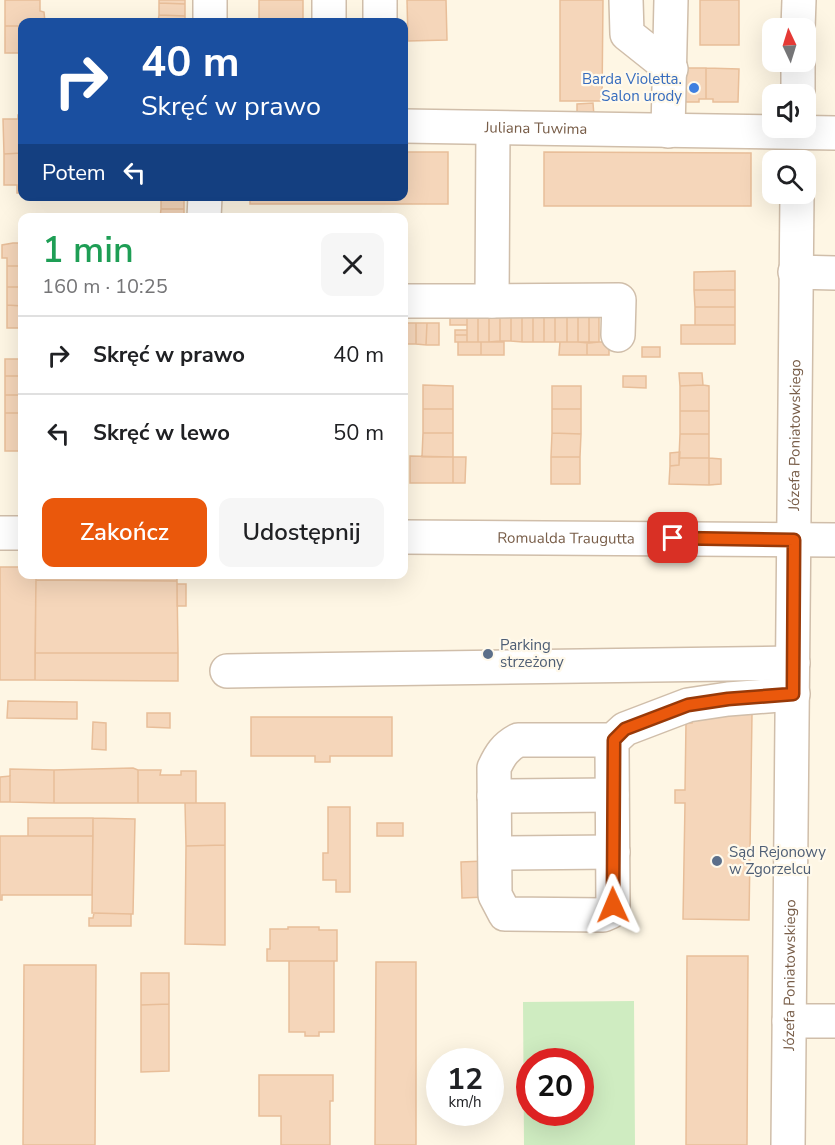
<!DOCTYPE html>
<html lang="pl">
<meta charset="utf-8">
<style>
body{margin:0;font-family:"Nunito Sans",sans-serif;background:#f6f6f6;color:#202124;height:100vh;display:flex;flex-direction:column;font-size:22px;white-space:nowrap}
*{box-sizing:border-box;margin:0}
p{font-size:20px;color:#757577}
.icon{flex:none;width:33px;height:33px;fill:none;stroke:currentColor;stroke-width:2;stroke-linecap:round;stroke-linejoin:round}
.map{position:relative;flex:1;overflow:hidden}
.details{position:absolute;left:18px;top:213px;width:390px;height:366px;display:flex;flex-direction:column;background:#fff;border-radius:12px;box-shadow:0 6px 24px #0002}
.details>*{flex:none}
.guide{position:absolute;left:18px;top:18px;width:390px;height:183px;border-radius:12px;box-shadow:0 6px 24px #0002;background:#1a4fa0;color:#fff;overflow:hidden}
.needle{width:39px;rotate:356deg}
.fabs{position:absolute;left:762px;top:18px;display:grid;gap:12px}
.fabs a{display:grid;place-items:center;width:54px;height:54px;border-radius:12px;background:#fff;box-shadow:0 6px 24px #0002;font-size:30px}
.speed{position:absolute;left:426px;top:1048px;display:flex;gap:12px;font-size:30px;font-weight:700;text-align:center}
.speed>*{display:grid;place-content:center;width:78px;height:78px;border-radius:50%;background:#fff;box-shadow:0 6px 24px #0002;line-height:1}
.speed small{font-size:15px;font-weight:400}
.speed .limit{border:9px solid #d22;background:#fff;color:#111}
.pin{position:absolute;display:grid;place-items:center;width:51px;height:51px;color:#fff;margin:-26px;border-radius:12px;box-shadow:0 3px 9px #0006}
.me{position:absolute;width:66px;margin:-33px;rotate:359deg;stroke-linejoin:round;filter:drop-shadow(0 0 4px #0008)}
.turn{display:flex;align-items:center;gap:21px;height:126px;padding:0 24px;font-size:27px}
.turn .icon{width:78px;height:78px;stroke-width:2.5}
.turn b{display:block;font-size:42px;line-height:51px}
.then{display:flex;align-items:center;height:57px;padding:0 24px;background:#0003;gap:12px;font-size:22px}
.round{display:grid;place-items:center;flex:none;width:63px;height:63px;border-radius:12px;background:#f6f6f6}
.summary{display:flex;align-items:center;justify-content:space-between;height:102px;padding:0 24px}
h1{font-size:36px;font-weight:600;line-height:45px;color:#1e9e55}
.action{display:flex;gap:12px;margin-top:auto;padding:12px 24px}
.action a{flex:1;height:69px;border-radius:12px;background:#ea580c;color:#fff;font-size:24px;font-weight:600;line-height:69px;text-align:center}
.action a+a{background:#f6f6f6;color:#202124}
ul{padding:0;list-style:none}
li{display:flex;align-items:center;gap:18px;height:78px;padding:0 24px;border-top:2px solid #e0e0e0}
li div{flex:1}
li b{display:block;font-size:22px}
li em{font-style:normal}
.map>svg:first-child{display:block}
</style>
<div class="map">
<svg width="835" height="1145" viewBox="0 0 835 1145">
<rect width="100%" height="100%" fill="#fef6e4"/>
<path fill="#cfecc1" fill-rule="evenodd" d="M634,1001L635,1145H524L523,1002ZM530,1062H580V1113H530Z"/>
<path fill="#f5d6ba" stroke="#e8be99" stroke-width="1.5" d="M5,0H40V11L44,12L45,22H22V26H5Z
M159,0H185V4L159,3Z
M259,0H303V22H259Z
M407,0H446L447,40L408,41Z
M560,0H603L602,101H560Z
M700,0H739V45H700Z
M159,3L185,4V16L159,15Z
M159,15L185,16V22H158Z
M5,26H22V53H5Z
M683,68H706V99H699V102H683Z
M706,68L739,69L738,102H713V99H706Z
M593,103L594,116L577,117V104Z
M18,115H22V153L4,154L3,119H18Z
M404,152H448V204H250V196H404Z
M544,152L751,153V206H544Z
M22,153V193H17V185H4V154Z
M161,197H184V209H161Z
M161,209H184V218H160Z
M13,243H22V266H7V258H2V245Z
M7,266H22V287H7Z
M735,271V290H694V272Z
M7,287H22V306L7,305Z
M694,290H735V307H695Z
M7,305L22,306V328H7Z
M695,307H735V325H695Z
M450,313H467V325H450Z
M467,313H478V342H467Z
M478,317H489V342H478Z
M489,317H500V341L489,342Z
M500,317H511V341H500Z
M511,317H522V342L511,341Z
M522,317H533V342H522Z
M533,317H544V342H533Z
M544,317H555V342H544Z
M555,317H567V342H555Z
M567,317H578V342H567Z
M578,317H589V343L578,342Z
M589,317H599V342L589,343Z
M404,323H416V344H404Z
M416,323H427L426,345L416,344Z
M427,323H439V345H426Z
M681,325H735V344H681Z
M455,330H467V335H455Z
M455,335H467V342H455Z
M458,342H481V355H458Z
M481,342H504V355H481Z
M560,342H587V355H559Z
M587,342H609V355H587Z
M642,347H660V357H642Z
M5,359H22V376H5Z
M679,373H702L703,385L680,386Z
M5,376H22V395H5Z
M623,376H646V388L623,387Z
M423,385L453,386V409H423Z
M703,385L709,386V411H680V386Z
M552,386H581V409H552Z
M5,395H22V413H5Z
M423,409H453V433H423Z
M552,409H581V434L552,433Z
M680,411H709V434H680Z
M5,413H22V451H5Z
M423,433H453V457H422Z
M552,433L581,434L580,457H551Z
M680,434H709V458H679Z
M680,452L679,465L670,466V453Z
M410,456L453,457V483H410Z
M453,457H466L465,483H453Z
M551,457H580V484H551Z
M679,458H709V485L669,484L670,466L679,465Z
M709,458L721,459V484L709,485Z
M0,567H22V574H36L35,680H0Z
M36,574H177V581L36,580Z
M36,580L177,581L178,653H35Z
M177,584H186V606H177Z
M35,653H178V681L35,680Z
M8,701L77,702V719L7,718Z
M147,713H170V728L147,727Z
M692,713L752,714L749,920L683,919L685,803H675V790H685L686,723H692Z
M251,717H392V756H330V762H315V756H251Z
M93,722L106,723V750L92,749Z
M133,768L138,770V803H54V770Z
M10,769L54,770V803L10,802Z
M138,770H161L160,775H181V771H196V803H138Z
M10,776V802H0V777Z
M185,803H225V845L186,846Z
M328,807H350V892H336V880H323V853H328Z
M28,818H93V836H28Z
M93,818L135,819L133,914L92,913Z
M377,823H403V836H377Z
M0,836H93L92,895H2V900H0Z
M225,845V945L185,944L186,846Z
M484,861L485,897L462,898L461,862Z
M94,913L131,914V926H89V918H93Z
M288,927H319V930H337V961H267V949H270V929H288Z
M687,956H748L747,1145H686Z
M289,961H334V1032H319V1036H305V1032H289Z
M376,962H416V1145H375Z
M24,965H96L95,1145H23Z
M141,973H169V1004L141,1005Z
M169,1004V1071L141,1072V1005Z
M259,1075H333V1101H330V1145H281V1116H259Z"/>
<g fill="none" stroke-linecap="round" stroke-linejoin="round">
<g stroke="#d0beaa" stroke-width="36">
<g id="minor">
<path d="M329,0V22"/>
<path d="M380,0V22"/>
<path d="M626,0L627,34L671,69"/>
<path d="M210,22V0"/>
<path d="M798,28L799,0"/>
<path d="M798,94V62"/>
<path id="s1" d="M404,126L835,133"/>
<path d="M668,131L671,0"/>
<path d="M204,218L205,196"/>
<path d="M795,272L835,273"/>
<path d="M404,301H492L493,128"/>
<path d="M492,301L619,300L618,335"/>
<path d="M0,533H22"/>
<path id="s2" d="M404,537L835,540"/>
<path d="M227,671L793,663"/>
<path d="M613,740H518C505,747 500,755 494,768L495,895L505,914L603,915L610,912L613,905L612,748L613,740L625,729L688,705L728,699L793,694"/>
<path d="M494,796L612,795"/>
<path d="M495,853L613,852"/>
<path d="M789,1021H835"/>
<path id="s3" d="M788,1145L797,194"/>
</g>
</g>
<use href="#minor" stroke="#fff" stroke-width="33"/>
</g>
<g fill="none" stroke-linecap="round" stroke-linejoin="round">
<g stroke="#983908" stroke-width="15">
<path id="route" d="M613,905L614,740L625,729L688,705L728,699L793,694L794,540L673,538"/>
</g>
<use href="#route" stroke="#ea580c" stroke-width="10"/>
</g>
<circle fill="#3f7fe0" stroke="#fff9eb" stroke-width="2" cx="694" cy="88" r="6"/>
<g fill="#5c6f8a" stroke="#fff9eb" stroke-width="2">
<circle cx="488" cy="654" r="6"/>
<circle cx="717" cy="861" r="6"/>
</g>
<g text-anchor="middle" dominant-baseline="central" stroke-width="4.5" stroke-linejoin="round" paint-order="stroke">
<g font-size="15" fill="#366cbe" stroke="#fff9eb" text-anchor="end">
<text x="682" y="79">Barda Violetta.<tspan x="682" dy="17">Salon urody</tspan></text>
</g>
<g font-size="15" fill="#785d48" stroke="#fff9eb">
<text stroke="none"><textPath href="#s1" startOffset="132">Juliana Tuwima</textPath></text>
<text stroke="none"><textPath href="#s3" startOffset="710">Józefa Poniatowskiego</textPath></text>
<text stroke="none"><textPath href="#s2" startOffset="162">Romualda Traugutta</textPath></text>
<text stroke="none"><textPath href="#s3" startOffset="170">Józefa Poniatowskiego</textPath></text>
</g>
<g font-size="15" fill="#4e5e75" stroke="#fff9eb" text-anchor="start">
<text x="500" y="645">Parking<tspan x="500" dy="17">strzeżony</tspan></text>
<text x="729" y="852">Sąd Rejonowy<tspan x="729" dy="17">w Zgorzelcu</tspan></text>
</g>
</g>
</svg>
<div class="fabs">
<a><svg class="needle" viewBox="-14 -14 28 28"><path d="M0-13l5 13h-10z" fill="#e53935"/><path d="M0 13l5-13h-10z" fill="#757577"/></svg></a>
<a><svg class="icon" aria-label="sound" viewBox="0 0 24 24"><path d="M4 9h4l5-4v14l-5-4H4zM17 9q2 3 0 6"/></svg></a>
<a><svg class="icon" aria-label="search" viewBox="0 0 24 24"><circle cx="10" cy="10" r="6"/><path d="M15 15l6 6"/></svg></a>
</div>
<div class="speed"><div>12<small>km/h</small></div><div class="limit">20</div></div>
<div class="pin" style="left:673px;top:538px;background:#d93025"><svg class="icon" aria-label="arrive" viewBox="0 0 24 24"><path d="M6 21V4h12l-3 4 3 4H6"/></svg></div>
<svg class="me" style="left:613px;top:905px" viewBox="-20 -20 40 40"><path d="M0-17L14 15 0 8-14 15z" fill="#ea580c" stroke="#fff" stroke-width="4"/></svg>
<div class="guide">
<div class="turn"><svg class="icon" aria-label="right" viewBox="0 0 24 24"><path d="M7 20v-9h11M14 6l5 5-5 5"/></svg><div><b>40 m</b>Skręć w prawo</div></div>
<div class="then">Potem<svg class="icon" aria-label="left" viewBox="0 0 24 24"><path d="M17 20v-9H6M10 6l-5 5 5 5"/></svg></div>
</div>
<section class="details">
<div class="summary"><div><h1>1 min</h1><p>160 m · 10:25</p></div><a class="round"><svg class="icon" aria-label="close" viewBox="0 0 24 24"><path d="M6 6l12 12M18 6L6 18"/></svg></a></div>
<ul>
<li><svg class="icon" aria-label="right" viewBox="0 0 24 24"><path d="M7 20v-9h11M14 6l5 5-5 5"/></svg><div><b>Skręć w prawo</b></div><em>40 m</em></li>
<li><svg class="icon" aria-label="left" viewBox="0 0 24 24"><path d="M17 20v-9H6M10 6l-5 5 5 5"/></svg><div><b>Skręć w lewo</b></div><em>50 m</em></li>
</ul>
<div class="action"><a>Zakończ</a><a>Udostępnij</a></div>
</section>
</div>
